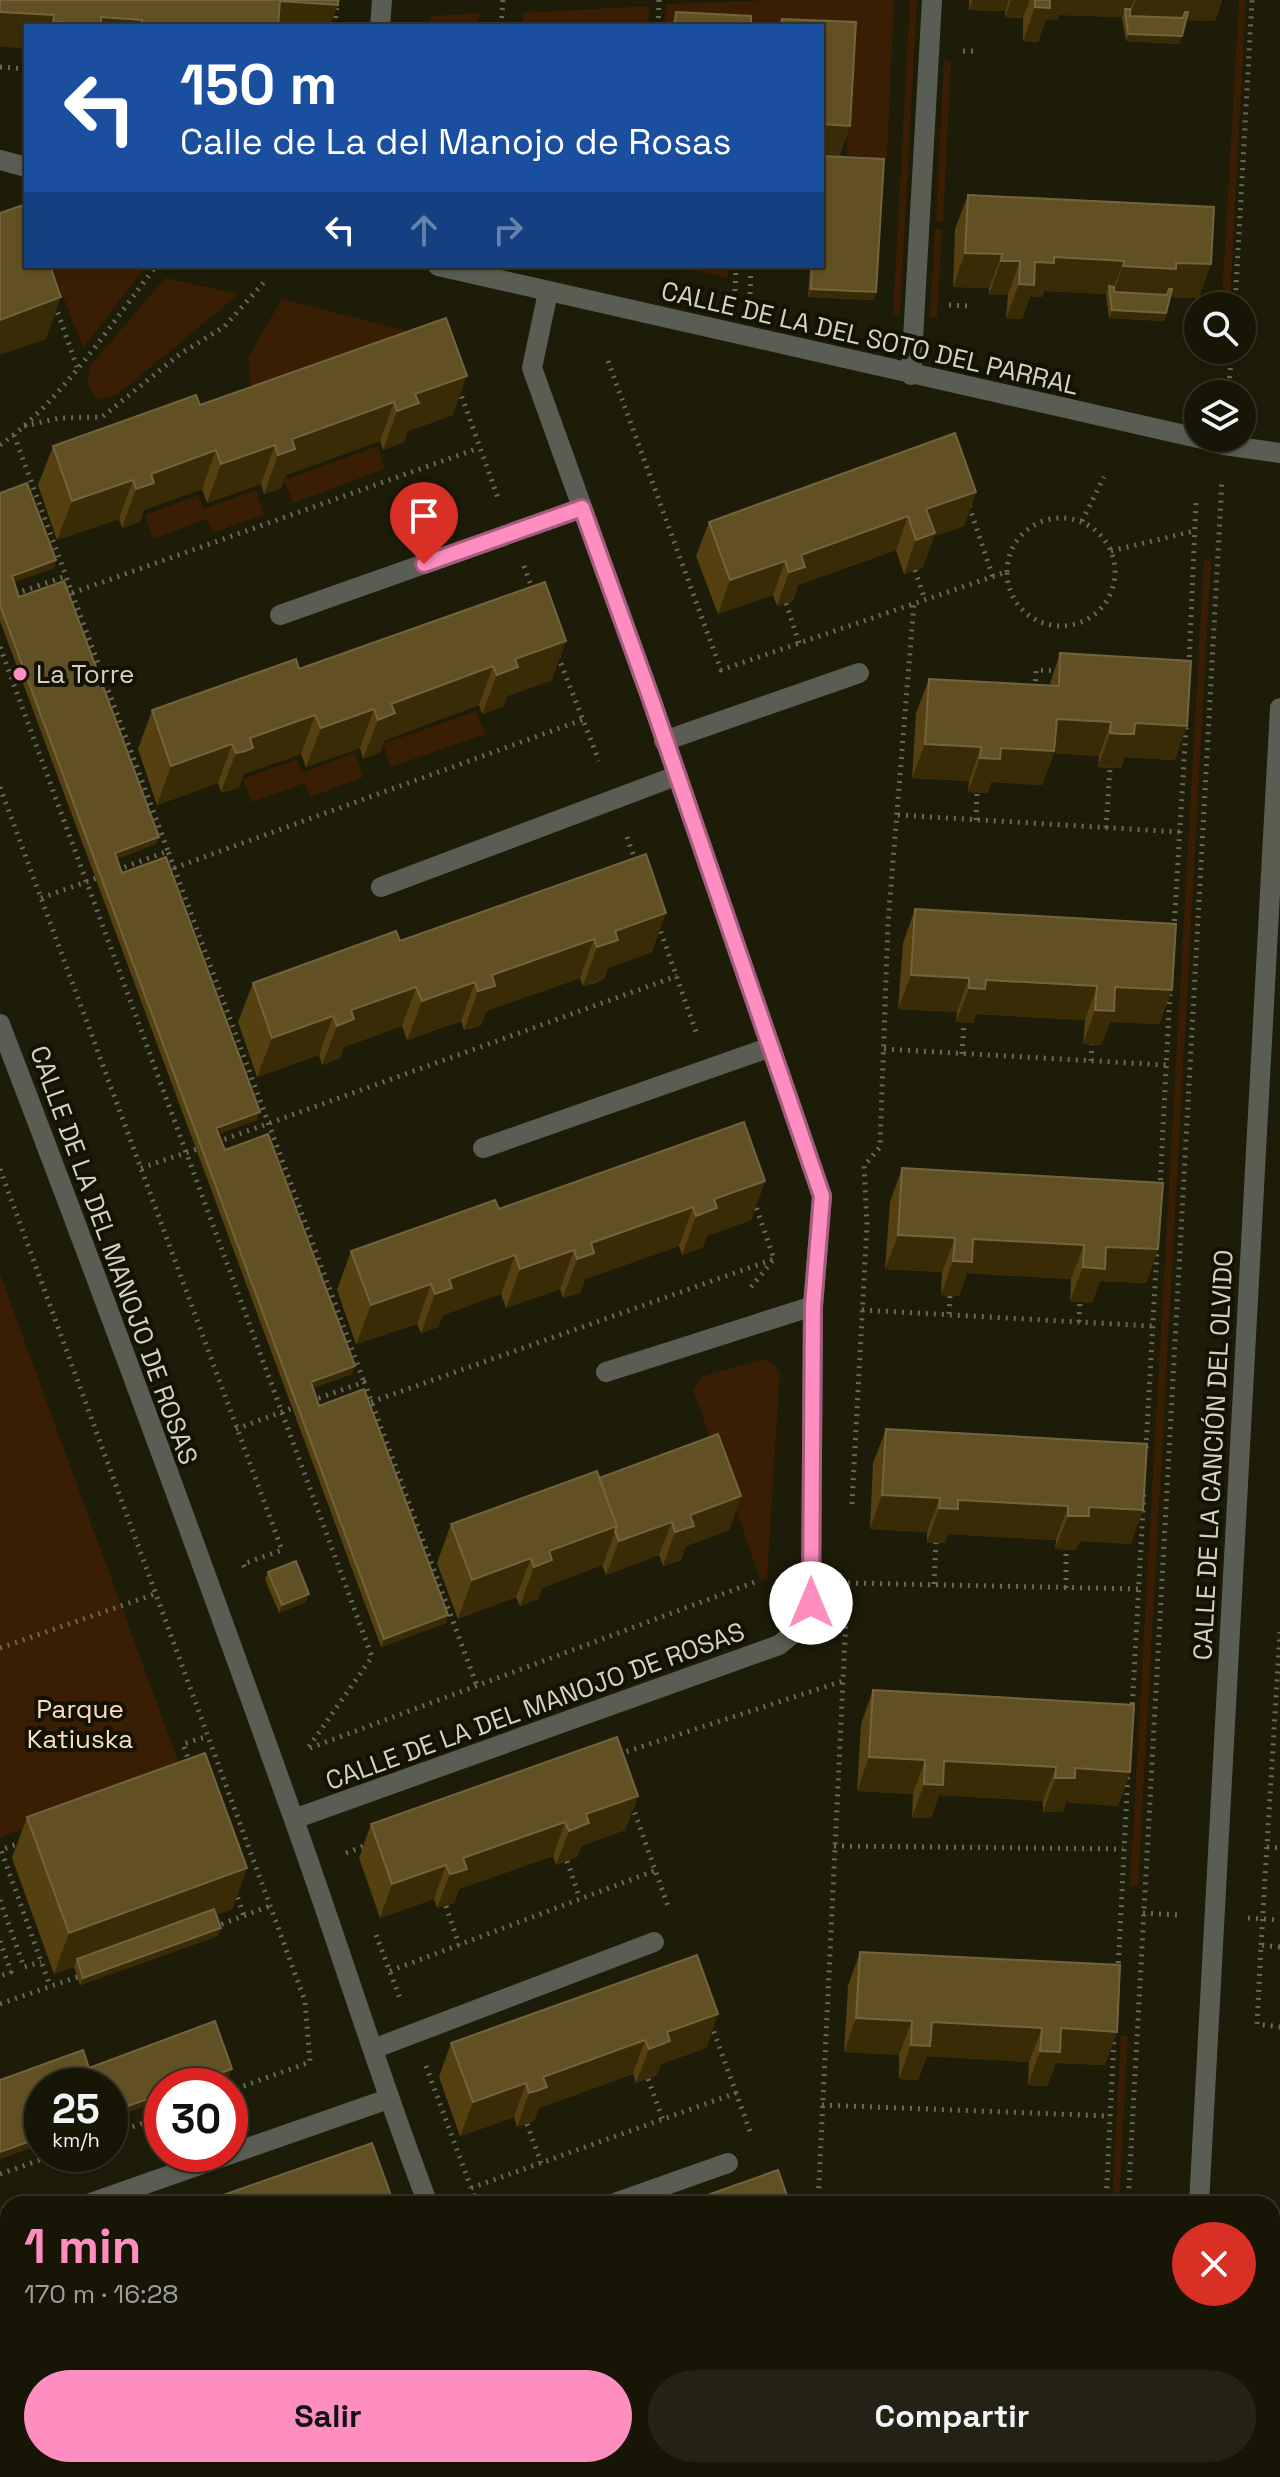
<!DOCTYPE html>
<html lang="es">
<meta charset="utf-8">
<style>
body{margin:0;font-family:"Space Grotesk",sans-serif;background:#232214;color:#f1f3f6;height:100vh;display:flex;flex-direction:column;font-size:30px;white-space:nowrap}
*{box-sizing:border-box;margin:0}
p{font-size:26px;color:#9e9f9b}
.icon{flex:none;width:44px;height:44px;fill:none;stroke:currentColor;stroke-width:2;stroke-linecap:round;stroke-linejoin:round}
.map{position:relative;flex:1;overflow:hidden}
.side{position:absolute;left:0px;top:2196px;width:1280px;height:282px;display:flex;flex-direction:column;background:#161506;border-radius:24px 24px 0 0;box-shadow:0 2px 6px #0004,0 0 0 2px #353428}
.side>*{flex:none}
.banner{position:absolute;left:24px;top:24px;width:800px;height:244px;border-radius:0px;box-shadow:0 2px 6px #0004,0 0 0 2px #353428;background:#1a4fa0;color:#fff;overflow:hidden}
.fabs{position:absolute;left:1184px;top:292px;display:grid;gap:16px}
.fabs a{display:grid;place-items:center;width:72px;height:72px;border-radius:50%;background:#161506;box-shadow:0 2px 6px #0004,0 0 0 2px #353428;font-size:40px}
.speed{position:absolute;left:24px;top:2068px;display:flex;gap:16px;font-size:40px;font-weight:700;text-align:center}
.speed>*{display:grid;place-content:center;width:104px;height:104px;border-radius:50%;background:#161506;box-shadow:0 2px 6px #0004,0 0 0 2px #353428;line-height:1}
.speed small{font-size:20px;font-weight:400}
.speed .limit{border:12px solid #d22;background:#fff;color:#111}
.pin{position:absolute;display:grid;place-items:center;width:68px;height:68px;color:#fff;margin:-82px -34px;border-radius:50% 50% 50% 0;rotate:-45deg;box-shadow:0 0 8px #0007}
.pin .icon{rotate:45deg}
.me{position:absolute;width:88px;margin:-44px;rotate:0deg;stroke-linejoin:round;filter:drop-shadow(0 0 6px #0008)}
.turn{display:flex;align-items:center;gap:28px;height:168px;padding:0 24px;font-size:36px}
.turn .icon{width:104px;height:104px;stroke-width:2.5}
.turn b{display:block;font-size:56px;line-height:68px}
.lanes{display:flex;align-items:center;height:76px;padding:0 24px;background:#0003;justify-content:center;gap:40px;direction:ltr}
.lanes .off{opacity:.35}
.round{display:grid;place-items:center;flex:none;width:84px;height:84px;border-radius:42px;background:#232214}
.overview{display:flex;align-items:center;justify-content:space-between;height:136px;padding:0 24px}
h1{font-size:48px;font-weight:600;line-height:60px;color:#fd8ebf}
.button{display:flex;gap:16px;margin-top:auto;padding:16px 24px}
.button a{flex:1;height:92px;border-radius:48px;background:#fd8ebf;color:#111;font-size:32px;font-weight:600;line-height:92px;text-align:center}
.button a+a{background:#232214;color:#f1f3f6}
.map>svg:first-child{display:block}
</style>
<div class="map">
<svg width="1280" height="2477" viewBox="0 0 1280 2477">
<rect width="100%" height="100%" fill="#1d1c08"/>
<path fill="#3a1e03" d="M772,0H894L887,159L847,155L850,52L822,26H665L666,4Z
M910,0H917L900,315L893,314Z
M1239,0H1246L1230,301L1222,300Z
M649,6L648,26H525L521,13Z
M480,13L476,26H430L431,16Z
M944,60L951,61L943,221H936Z
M935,229H942L937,317H930Z
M51,266H146L83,348Z
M676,266H728V278Z
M165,278L239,294L118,394L98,400C87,388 86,380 91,365Z
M282,299L423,335L252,398L248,357Z
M378,446L385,469L293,503L284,480Z
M256,490L264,514L213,533L207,519L153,539L145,515L198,495L204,509Z
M1211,559L1138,1886L1130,1885L1204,560Z
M476,711L485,734L391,767L383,744Z
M355,753L363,777L311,797L305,783L252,802L243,779L297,759L302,773Z
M0,1274L182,1772L0,1837Z
M765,1359L780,1371L767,1578L761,1581L693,1389L704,1376Z
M1121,2036H1128L1119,2204H1112Z
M301,2470H384L365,2477H282Z"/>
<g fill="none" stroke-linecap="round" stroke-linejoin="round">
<path stroke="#6a6959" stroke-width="5" stroke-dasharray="2 6" stroke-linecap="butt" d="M335,26L337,0
M501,26L503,0
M658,26L659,0
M963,51H978
M0,67L26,69
M735,291L736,266
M750,294L751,266
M55,305L77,367
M949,305L968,306
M1235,306L1252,0
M608,361L721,670L1006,572
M459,389L498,498
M1228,394L1232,350
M24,426L60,418L102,417L180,354L224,327L265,281
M14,435L66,576
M0,445C59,404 112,323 156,266
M969,506L993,577
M1007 572a54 54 0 1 1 108 0a54 54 0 1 1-108 0Z
M1082,521L1104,477
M1111,551L1194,531
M524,566L533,591
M915,570L925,600
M72,593L168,851
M0,599L66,576L72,593L479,448
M786,603L799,643
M0,647L372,1657L308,1748
M558,656L599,761
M1189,665L1196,502
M1035,689L1036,670L1060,671
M0,787L282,1550L243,1564L245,1568
M898,815L1180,832
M976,820L977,792
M1106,828L1110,768
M627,837L636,862
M174,868L582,720
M117,870L168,851L364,1382
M41,898L100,877
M658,924L696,1032
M1174,929L1186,727
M884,1049L1166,1065
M962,1054L964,1022
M1091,1061L1092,1044
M217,1142L677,976
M141,1168L200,1148
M0,1169L305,2001L310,2062L230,2091
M1160,1188L1170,991
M751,1287L774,1259L754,1201
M862,1310L1152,1326
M949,1314L950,1295
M1079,1322L1080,1302
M311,1401L364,1382L477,1686
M371,1402L774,1259
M236,1429L298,1406
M1146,1448L1157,1250
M852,1504L867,1224L864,1166L880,1147L888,923L914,603
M848,1583L1139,1589
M934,1584L936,1542
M1066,1588V1550
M0,1648L155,1594
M1132,1712L1144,1490
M310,1748L755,1582
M619,1754L843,1681
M190,1764L183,1744L208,1736
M632,1805L669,1909
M22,1842L1,1850L50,1986
M834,1846L1123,1849
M1267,1847L1280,1848
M346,1853L369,1844
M567,1861L580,1899
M235,1890L244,1916
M0,1900L24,1967L41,1962
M446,1906L459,1945
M1143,1913L1178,1915
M1248,1918L1280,1920
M214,1927L270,1906
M376,1935L401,2001
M0,1941L11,1972L0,1976
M1261,1945L1280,1632
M1280,1947L1261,1945L1257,2024L1280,2027
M390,1971L654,1871
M1118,1971L1128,1774
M0,2004L80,1976
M711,2024L751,2134
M426,2066L477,2204
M648,2079L663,2120
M822,2105L1110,2116
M527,2124L541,2163
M110,2135L162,2116
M0,2174L57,2154
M471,2188L736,2093
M818,2204L846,1618
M1106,2204L1114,2037
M1128,2204L1222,480
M1272,2275L1280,2276
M0,2303L8,2300
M0,2333L8,2330
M84,2470L87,2477
M452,2470L462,2477
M614,2470L623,2477
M254,2477L273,2470
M421,2477L440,2470
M807,2477L808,2470
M1114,2477V2470"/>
<path stroke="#595d54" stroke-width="20" d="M280,615L582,508
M664,741L859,673
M381,887L676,776
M483,1148L771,1047
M606,1372L813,1306
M373,2049L654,1942
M612,2204L728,2163"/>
<path stroke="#595d54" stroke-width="20" d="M380,26L382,0
M0,160L26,167
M438,266L1198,438
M911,375L932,0
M1199,438L1224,445L1280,453
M0,1024C101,1287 198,1551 293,1817C339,1945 379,2076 428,2204
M294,1819L779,1645L800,1628L811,1603L813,1306L822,1196L650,696L532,368L548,292
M88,2204L388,2099
M1199,2204L1280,708
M0,2235L8,2232
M540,2470L548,2477
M1186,2477V2470"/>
</g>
<path fill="#544011" d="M969,0H1222L1215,21L1186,20L1179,44L1126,41L1122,17L1059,15L1057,20L1046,19L1038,42L1023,41V18L1005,17V11L969,10Z
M676,12L751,26H671Z
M782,19L856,22L850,126L839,157L884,159L876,292L873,300L808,297L810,266H822V26H779Z
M968,195L1214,207L1199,298L1170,297L1164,321L1109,318L1106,294L1044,291L1042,297L1030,296L1022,319L1006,318L1008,295H989V288L953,287L955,229Z
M446,318L453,415L408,431L404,442L383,450L380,441L286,475L281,488L273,491L264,494L261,484L207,503L202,489L144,510L140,522L122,528L119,519L57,540L38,485L53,446L200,405Z
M976,492L964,526L934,536L923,567L904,574L896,550L798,585L793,601L777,606L773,595L718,614L696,556L709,522Z
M0,493L56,560L54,568L14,582L19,597L159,837L156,844L117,859L122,873L257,1120L219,1134L225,1150L352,1374L313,1388L319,1406L448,1615L446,1623L381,1647L0,621Z
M545,582L552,680L507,696L504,706L482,714L479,705L385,740L380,752L363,759L360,748L306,767L301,754L244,774L239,787L231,790L221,792L218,783L157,805L138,749L152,710L299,669Z
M1060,653L1175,760L1125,757L1121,768H1110L1098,767L1099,756L1054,753L1042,785L991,782L988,793L968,792L969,781L912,778L916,713L929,679L1049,686Z
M646,854L652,952L608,968L604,979L595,983L583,986L580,978L486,1011L481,1025L473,1028L464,1030L461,1021L407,1040L402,1026L344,1047L340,1058L322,1065L319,1055L257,1077L238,1022L253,983L400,941Z
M915,909L1172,990L1159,1024L1110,1022L1101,1045L1083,1044L1085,1020L976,1014L973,1023L956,1022L957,1012L898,1009L903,943Z
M902,1168L1158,1249L1146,1283L1100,1281L1092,1303L1070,1301L1071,1279L967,1273L959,1296L941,1295L942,1272L885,1269L890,1202Z
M765,1181L751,1220L707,1236L703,1247L682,1255L679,1246L585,1279L580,1293L563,1298L560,1289L506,1308L501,1294L443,1315L438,1327L421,1333L417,1324L356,1344L337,1290L351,1251L499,1209Z
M886,1429L1147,1444L1131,1544L1080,1541L1076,1550L1055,1549L1056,1540L948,1534L945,1543L927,1542V1532L870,1529L873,1463Z
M599,1478L741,1496L729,1530L686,1546L681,1560L663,1566L659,1555L606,1575L602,1565L542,1588L538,1599L520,1606L516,1597L458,1619L437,1563L451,1524Z
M268,1572L306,1602L279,1613L265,1579Z
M873,1690L1130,1772L1118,1806L1066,1802L1063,1812H1043V1801L939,1795L931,1818H912L913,1794L857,1791L861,1724Z
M638,1796L625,1830L581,1846L577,1857L556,1865L553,1856L459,1889L454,1903L437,1908L434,1899L380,1918L359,1858L371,1824Z
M27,1817L247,1868L232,1909L216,1915L221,1928L218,1936L80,1985L74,1967L54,1974L12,1858Z
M860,1952L1120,1965L1105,2065L1056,2063L1047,2086L1028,2085L1029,2062L927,2056L918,2080L899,2079V2055L844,2052L848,1986Z
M718,2014L706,2048L661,2064L657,2075L636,2083L633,2074L539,2108L534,2121L517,2127L514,2117L460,2136L439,2077L451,2043Z
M140,2470H244L225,2477H143Z"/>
<path fill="#382b05" d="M973,0H1009L1005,11L969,10Z
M1011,0H1030L1023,18L1005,17Z
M1046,0H1134L1127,17L1125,9L1122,17L1059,15L1057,20L1046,19L1038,42L1023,41L1035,7Z
M1136,0H1222L1215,21L1182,20L1127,23Z
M280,1L338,5L330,26H271Z
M0,12L54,15L50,26H26V48L0,47Z
M101,17L142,20L140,26H52L53,22Z
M1128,34L1182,36L1179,44L1126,41Z
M822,124L850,126L836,165L822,164Z
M965,253L1002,254L989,288L953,287Z
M1054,257L1124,261L1111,294L1109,286L1106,294L1044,291L1042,297L1030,296L1022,319L1006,318L1019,284L1035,262Z
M1001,261H1020L1008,295H989Z
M1176,263L1211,264L1199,298L1166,297L1111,300L1123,266Z
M811,289L876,292L873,300L808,297Z
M61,297L46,339L0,355V320Z
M1112,310L1166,313L1164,321L1109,318Z
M467,376L453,415L408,431L404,442L383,450L397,411L415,394Z
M394,402L380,441L286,475L281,488L264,494L278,455L292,439Z
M275,445L261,484L207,503L221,464Z
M216,450L202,489L144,510L140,522L122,528L136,489L151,474Z
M133,480L119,519L57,540L72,501Z
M976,492L964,526L934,536L923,567L904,574L926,509Z
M908,516L896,550L798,585L793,601L777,606L789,572L801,555Z
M56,560L54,568L9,584L12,576Z
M785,561L773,595L718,614L730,580Z
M566,641L552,680L507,696L504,706L482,714L497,675L515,659Z
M493,666L479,705L385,740L380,752L363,759L378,720L391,704Z
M374,709L360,748L306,767L321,728Z
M315,715L301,754L244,774L239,787L221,792L236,753L250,738Z
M1057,719L1111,722L1099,756L1054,753L1042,785L991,782L988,793L968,792L980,758Z
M1135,723L1187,726L1175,760L1125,757L1121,768L1098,767L1110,733Z
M232,744L218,783L157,805L171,766Z
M925,744L981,747L969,781L912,778Z
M159,837L156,844L112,861L115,853Z
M666,913L652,952L608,968L604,979L583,986L597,947L615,931Z
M594,939L580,978L486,1011L481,1025L464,1030L478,991L492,975Z
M911,975L969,978L957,1012L898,1009Z
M986,980L1097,986L1085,1020L976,1014L973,1023L956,1022L969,988Z
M475,982L461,1021L407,1040L422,1001Z
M416,987L402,1026L344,1047L340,1058L322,1065L337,1026L351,1010Z
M1115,987L1172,990L1159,1024L1110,1022L1101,1045L1083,1044L1095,1010Z
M333,1016L319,1055L257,1077L272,1038Z
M260,1112L257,1120L214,1136L216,1128Z
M765,1181L751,1220L707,1236L703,1247L682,1255L696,1216L714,1199Z
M693,1207L679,1246L585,1279L580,1293L563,1298L577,1259L591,1243Z
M898,1235L955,1238L942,1272L885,1269Z
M973,1239L1084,1245L1071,1279L967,1273L959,1296L941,1295L953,1261Z
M1106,1247L1158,1249L1146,1283L1100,1281L1092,1303L1070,1301L1083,1267Z
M574,1250L560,1289L506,1308L520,1269Z
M515,1255L501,1294L443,1315L438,1327L421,1333L435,1294L449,1279Z
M431,1284L417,1324L356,1344L371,1305Z
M355,1366L352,1374L308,1390L311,1382Z
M882,1495L940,1498L927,1532L870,1529Z
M741,1496L729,1530L686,1546L681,1560L663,1566L675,1532L690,1515Z
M958,1500L1068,1506L1056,1540L948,1534L945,1543L927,1542L939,1508Z
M1089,1507L1143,1510L1131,1544L1080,1541L1076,1550L1055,1549L1068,1516Z
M672,1522L659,1555L606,1575L619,1541Z
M617,1526L603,1565L542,1588L538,1599L520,1606L534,1567L549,1551Z
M531,1558L516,1597L458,1619L472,1580Z
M309,1594L306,1602L279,1613L282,1605Z
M448,1615L446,1623L381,1647L384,1639Z
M869,1757L925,1760L913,1794L857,1791Z
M944,1761L1056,1767L1043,1801L939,1795L931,1818H912L924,1784Z
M1075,1768L1130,1772L1118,1806L1066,1802L1063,1812H1043L1055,1778Z
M638,1796L625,1830L581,1846L577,1857L556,1865L569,1831L586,1814Z
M565,1822L553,1856L459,1889L454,1903L437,1908L450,1874L463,1858Z
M446,1865L434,1899L380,1918L392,1884Z
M247,1868L232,1909L79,1966L77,1959L74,1967L54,1974L69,1933Z
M221,1928L218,1936L80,1985L83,1978Z
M718,2014L706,2048L661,2064L657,2075L636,2083L649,2049L667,2032Z
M856,2018L912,2021L899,2055L844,2052Z
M932,2022L1042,2028L1029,2062L927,2056L918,2080L899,2079L911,2045Z
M1061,2028L1117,2032L1105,2065L1056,2063L1047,2086L1028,2085L1040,2051Z
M645,2040L633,2074L539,2108L534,2121L517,2127L529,2093L543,2077Z
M232,2069L229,2076L202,2086H183Z
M526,2083L514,2117L460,2136L473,2102Z
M162,2094V2100L110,2119V2112Z
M42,2137V2144L0,2159V2152Z
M165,2470H244L225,2477H162Z"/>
<path fill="#615024" stroke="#73643e" stroke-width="2" d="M0,0H338V5L280,1L278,26H142V20L101,17V25L53,22L54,15L0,12Z
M1035,0H1050V8L1035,7Z
M1125,9H1130V16L1156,17L1183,18L1185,12H1188L1182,36L1128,34Z
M676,12L751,16V26H675Z
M782,19L856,22L850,126L822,124V26H781Z
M822,156L884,159L876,292L811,289L812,266H822Z
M968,195L1214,207L1211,264L1176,263V269L1123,266L1124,261L1054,257V263L1035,262L1034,285L1019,284L1020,261H1001L1002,254L965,253Z
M26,204V266H50L61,297L0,320V213Z
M1109,286L1114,287V292L1167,295L1169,289H1172L1166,313L1112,310Z
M446,318L467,376L415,394L419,403L397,411L394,402L292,439L295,449L278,455L275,445L221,464L216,450L151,474L154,483L136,489L133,480L72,501L53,446L196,395L200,405Z
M955,433L976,492L926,509L935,533L916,540L908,516L801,555L805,567L789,572L785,561L730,580L709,522Z
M27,483L56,560L12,576L19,597L64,581L159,837L115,853L122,873L166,857L260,1112L216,1128L225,1150L268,1134L355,1366L311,1382L319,1406L364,1389L448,1615L384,1639L0,605V493Z
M545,582L566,641L515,659L518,667L497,675L493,666L391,704L395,713L378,720L374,709L321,728L315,715L250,738L253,748L245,751L236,753L232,744L171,766L152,710L296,659L299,669Z
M1060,653L1191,661L1187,726L1135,723L1134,734H1122L1110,733L1111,722L1057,719L1054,751L1001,748L1000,759L980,758L981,747L925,744L929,679L1059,686Z
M646,854L666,913L615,931L618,940L597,947L594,939L492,975L495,986L478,991L475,982L422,1001L416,987L351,1010L354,1019L337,1026L333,1016L272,1038L253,983L396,931L400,941Z
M915,909L1176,924L1172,990L1115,987L1114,1011L1095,1010L1097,986L986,980L985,989L969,988V978L911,975Z
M744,1122L765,1181L714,1199L717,1208L696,1216L693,1207L591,1243L594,1253L577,1259L574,1250L520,1269L515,1255L449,1279L452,1288L435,1294L431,1284L371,1305L351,1251L495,1200L499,1209Z
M902,1168L1163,1183L1158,1249L1106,1247L1105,1269L1083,1267L1084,1245L973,1239L972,1262L953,1261L955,1238L898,1235Z
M886,1429L1147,1444L1143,1510L1089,1507V1516H1068V1506L958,1500V1509L939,1508L940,1498L882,1495Z
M718,1434L741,1496L690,1515L694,1526L675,1532L672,1522L619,1541L615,1531L617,1526L599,1478Z
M597,1471L617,1526L549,1551L552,1560L534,1567L531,1558L472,1580L451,1524Z
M296,1561L309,1594L282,1605L268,1572Z
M873,1690L1134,1705L1130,1772L1075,1768V1778H1055L1056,1767L944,1761L943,1785L924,1784L925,1760L869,1757Z
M617,1737L638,1796L586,1814L589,1823L569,1831L565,1822L463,1858L467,1869L458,1872L450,1874L446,1865L392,1884L371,1824Z
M205,1753L247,1868L69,1933L27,1817Z
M214,1909L221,1928L83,1978L77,1959Z
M860,1952L1120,1965L1117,2032L1061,2028L1060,2052L1040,2051L1042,2028L932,2022L930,2046L911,2045L912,2021L856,2018Z
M697,1955L718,2014L667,2032L670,2041L649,2049L645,2040L543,2077L547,2087L539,2090L529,2093L526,2083L473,2102L451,2043Z
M215,2021L232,2069L183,2086H162V2094L110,2112V2086H42V2137L0,2152V2080L83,2050L89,2068Z
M372,2143L394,2204H204L203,2202Z
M778,2170L790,2204H682Z
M1,2337L8,2355V2470H52L54,2477H0V2338Z
M830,2472L925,2477H830Z"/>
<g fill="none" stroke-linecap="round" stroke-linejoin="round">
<g stroke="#a45c7c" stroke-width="20">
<path id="route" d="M424,564L582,508L650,696L822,1196L813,1306L811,1603"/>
</g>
<use href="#route" stroke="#fd8ebf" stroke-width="14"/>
</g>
<circle fill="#fd8ebf" stroke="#141202" stroke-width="3" cx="20" cy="674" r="8"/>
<g text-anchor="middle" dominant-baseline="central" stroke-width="8" stroke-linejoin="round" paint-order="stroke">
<g font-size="26" fill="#d3d2c6" stroke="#141202">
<text transform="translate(870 338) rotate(13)">CALLE DE LA DEL SOTO DEL PARRAL</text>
<text transform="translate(114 1255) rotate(70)">CALLE DE LA DEL MANOJO DE ROSAS</text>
<text transform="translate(1213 1455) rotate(-87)">CALLE DE LA CANCIÓN DEL OLVIDO</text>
<text transform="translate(535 1706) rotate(-20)">CALLE DE LA DEL MANOJO DE ROSAS</text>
</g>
<g font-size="26" fill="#d3d2c6" stroke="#141202" text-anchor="start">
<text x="36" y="674">La Torre</text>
</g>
<g font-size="26" fill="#fadbc4" stroke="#141202">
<text x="80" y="1709">Parque<tspan x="80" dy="30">Katiuska</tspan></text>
</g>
</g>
</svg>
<div class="fabs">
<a><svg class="icon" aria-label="search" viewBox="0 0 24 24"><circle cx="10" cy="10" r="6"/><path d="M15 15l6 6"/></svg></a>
<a><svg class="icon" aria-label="layers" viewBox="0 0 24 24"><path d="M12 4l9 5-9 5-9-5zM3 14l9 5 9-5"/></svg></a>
</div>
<div class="speed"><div>25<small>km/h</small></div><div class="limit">30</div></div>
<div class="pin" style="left:424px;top:564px;background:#d93025"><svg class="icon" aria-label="arrive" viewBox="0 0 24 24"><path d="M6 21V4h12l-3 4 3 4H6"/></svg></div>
<svg class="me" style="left:811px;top:1603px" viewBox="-20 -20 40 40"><circle r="19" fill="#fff"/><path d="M0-13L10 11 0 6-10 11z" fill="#fd8ebf"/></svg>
<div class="banner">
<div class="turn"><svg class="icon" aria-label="left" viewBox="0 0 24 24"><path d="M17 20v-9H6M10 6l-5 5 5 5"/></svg><div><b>150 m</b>Calle de La del Manojo de Rosas</div></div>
<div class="lanes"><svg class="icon" aria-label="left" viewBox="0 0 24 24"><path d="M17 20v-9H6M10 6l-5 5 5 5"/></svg><svg class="icon off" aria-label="ahead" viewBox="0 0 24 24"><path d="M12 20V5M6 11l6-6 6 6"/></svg><svg class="icon off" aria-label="right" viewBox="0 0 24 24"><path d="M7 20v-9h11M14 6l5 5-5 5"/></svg></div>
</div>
<section class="side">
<div class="overview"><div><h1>1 min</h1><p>170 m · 16:28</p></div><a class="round" style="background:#d93025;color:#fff"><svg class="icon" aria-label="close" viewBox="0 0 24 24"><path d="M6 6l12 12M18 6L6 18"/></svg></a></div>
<div class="button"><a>Salir</a><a>Compartir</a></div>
</section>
</div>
